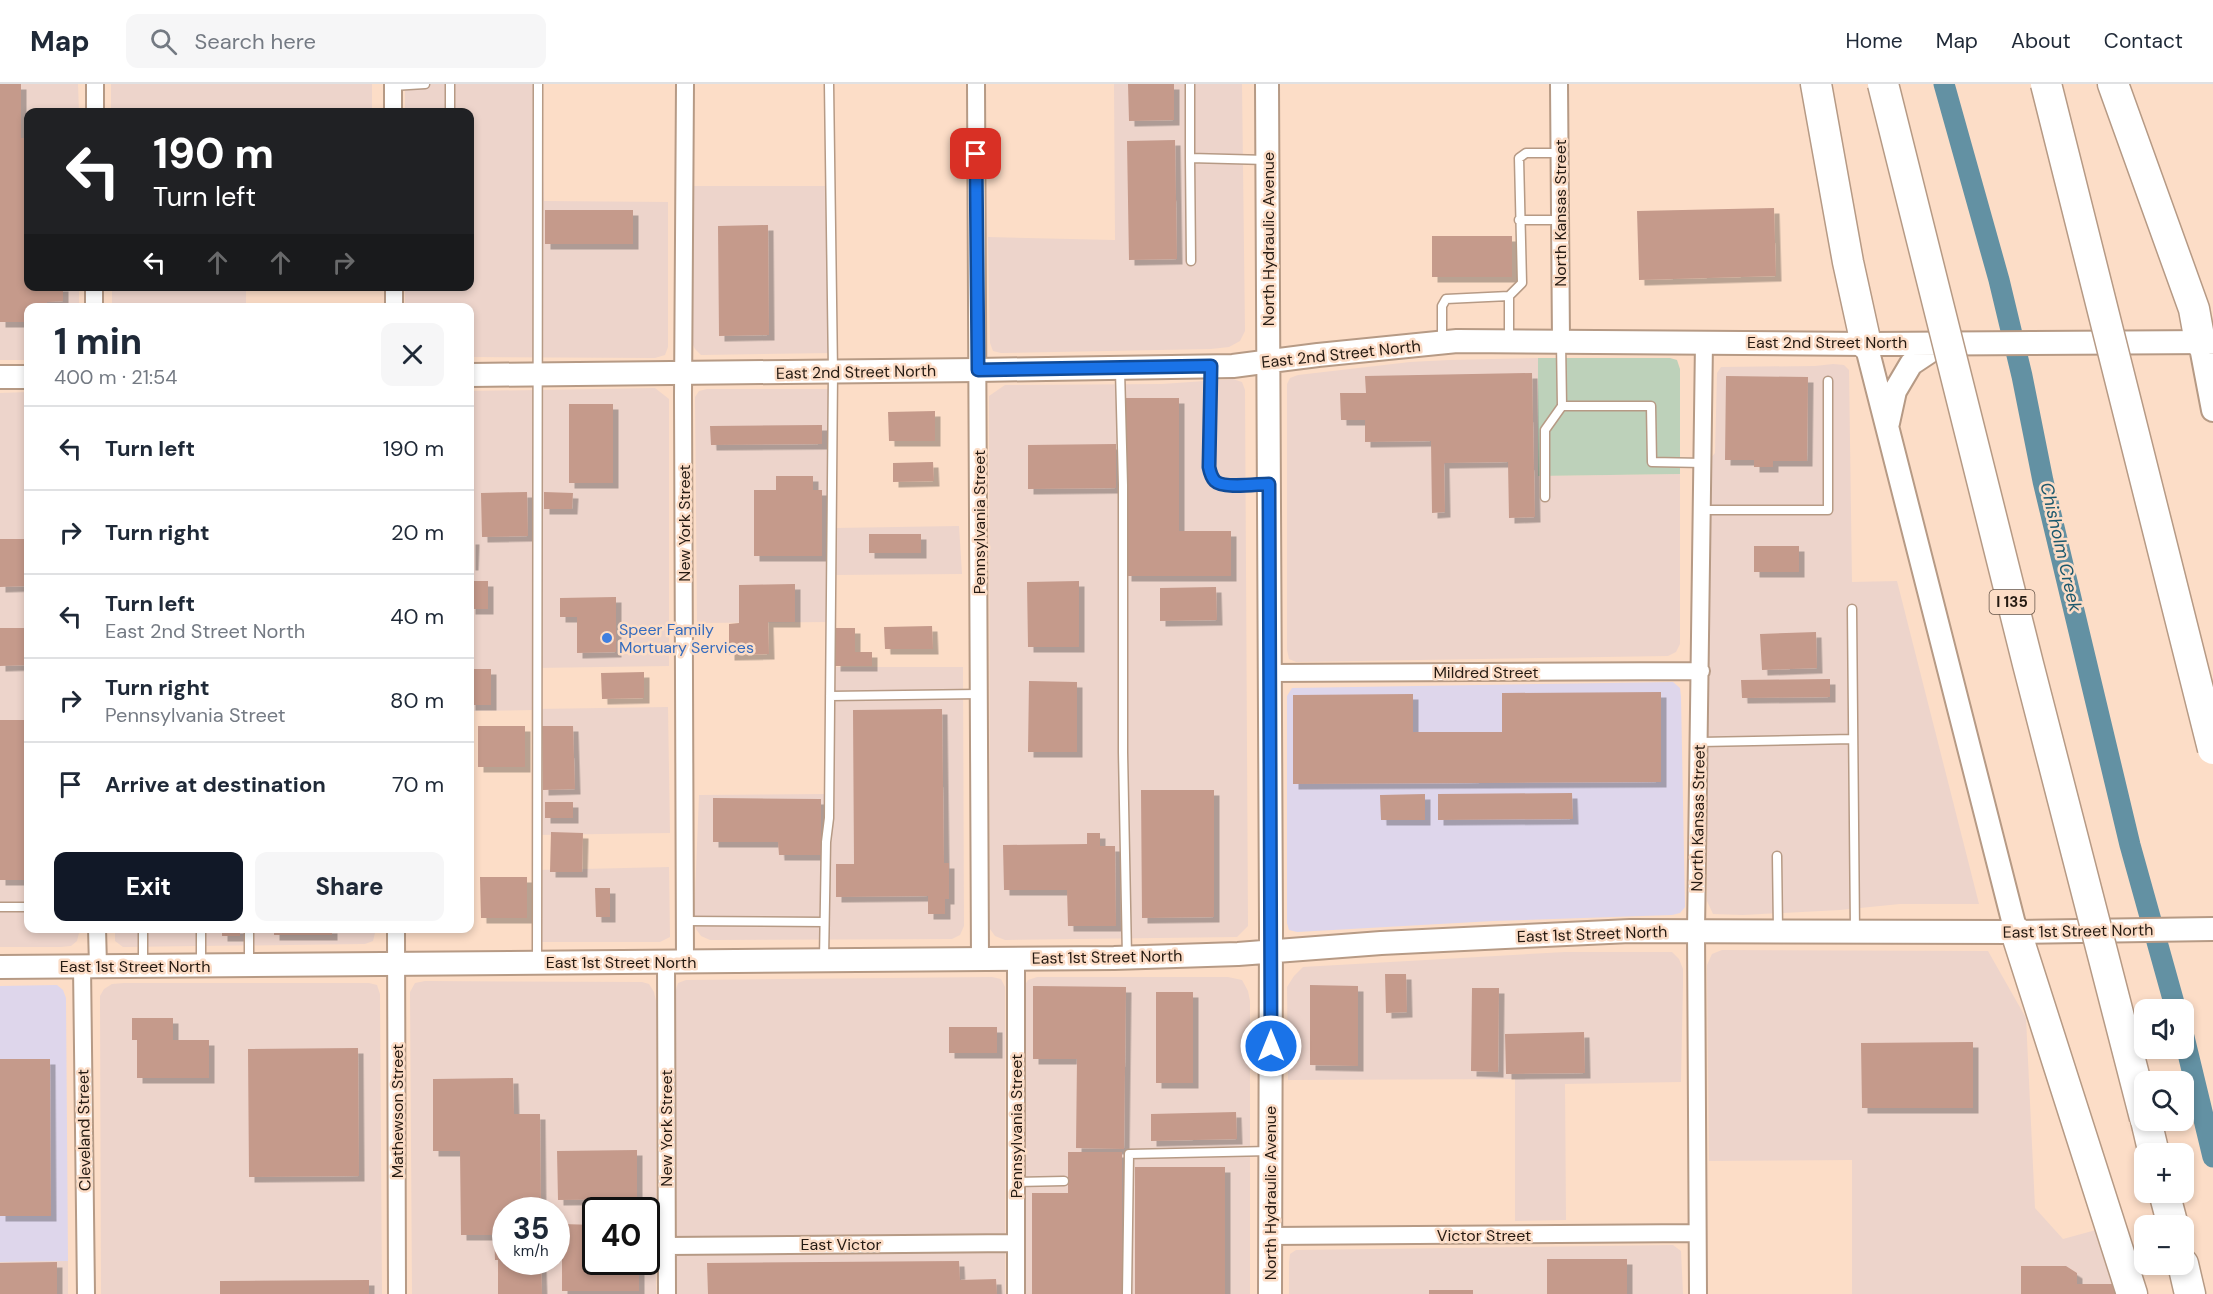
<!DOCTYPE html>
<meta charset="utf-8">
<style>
body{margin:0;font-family:"DM Sans",sans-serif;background:#f6f6f7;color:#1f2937;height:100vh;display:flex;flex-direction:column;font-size:22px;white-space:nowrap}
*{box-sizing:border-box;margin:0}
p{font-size:20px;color:#747a83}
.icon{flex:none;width:33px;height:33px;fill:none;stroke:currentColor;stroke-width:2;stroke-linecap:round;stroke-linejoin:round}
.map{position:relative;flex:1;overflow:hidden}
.drawer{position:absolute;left:24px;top:219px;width:450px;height:630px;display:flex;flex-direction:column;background:#fff;border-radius:12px;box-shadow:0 3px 9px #0003}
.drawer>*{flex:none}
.hud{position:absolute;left:24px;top:24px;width:450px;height:183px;border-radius:12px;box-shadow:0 3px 9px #0003;background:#202124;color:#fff;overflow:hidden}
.controls{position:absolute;left:2134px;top:915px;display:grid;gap:12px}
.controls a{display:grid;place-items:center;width:60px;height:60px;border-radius:12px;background:#fff;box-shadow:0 3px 9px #0003;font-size:30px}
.speed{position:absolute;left:492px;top:1113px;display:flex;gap:12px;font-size:30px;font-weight:700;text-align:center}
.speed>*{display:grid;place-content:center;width:78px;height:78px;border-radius:50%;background:#fff;box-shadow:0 3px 9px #0003;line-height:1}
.speed small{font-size:15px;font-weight:400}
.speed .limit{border:3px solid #111;border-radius:9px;background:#fff;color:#111}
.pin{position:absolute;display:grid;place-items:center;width:51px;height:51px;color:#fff;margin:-26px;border-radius:12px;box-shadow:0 3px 9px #0006}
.me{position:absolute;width:66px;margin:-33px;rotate:0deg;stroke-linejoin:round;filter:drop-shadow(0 0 4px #0008)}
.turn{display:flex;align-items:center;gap:21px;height:126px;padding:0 30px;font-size:27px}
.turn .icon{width:78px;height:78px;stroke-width:2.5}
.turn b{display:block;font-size:42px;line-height:51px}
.lanes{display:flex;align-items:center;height:57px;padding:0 30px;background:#0003;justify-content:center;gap:30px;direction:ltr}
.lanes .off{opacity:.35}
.round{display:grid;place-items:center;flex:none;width:63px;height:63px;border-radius:12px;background:#f6f6f7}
.head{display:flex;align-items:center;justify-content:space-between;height:102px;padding:0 30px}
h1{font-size:36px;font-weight:800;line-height:45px}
.action{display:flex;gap:12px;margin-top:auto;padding:12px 30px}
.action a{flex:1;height:69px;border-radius:12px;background:#111827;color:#fff;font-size:24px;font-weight:800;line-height:69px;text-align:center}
.action a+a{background:#f6f6f7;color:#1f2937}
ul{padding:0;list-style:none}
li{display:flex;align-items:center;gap:18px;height:84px;padding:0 30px;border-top:2px solid #e0e1e3}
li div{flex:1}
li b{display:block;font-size:22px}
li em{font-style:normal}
header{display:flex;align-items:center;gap:36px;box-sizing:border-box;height:84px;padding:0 30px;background:#fff;border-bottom:2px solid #e0e1e3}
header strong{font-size:28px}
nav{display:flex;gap:33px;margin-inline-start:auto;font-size:21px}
.search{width:420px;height:54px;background:#f6f6f7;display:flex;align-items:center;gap:15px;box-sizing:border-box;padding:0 21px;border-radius:12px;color:#747a83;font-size:22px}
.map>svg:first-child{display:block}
</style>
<header>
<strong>Map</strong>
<div class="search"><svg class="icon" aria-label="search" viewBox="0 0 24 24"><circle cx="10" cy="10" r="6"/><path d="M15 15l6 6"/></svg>Search here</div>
<nav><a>Home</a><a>Map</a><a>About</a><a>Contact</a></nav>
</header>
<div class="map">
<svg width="2213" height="1210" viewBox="0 0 2213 1210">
<defs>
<filter id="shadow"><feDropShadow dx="5.5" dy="5.5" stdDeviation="0" flood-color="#0004"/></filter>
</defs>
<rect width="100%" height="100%" fill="#fcddc7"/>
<path fill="#edd4cb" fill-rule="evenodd" d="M0,0H78L79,28H28V202L79,203V223L28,224V276H0Z
M111,0H372V28H111Z
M405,0H540L544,117L668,118V263L665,271L655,274L470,273V224L405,223V203L470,202V28H405Z
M1114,0H1242L1245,247L1240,257L1229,263L1211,265L1001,269L993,267L990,259L988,153L1115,156Z
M691,102H831L833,269L701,271L695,265L692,259Z
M112,203H246V223H112Z
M1538,274V392L1680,390V560L1676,568L1668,572L1296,578L1289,575L1287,566V300L1290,294L1298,291L1410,278L1449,276Z
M1833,280L1844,281L1849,286L1852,498L1897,497L1979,820H1900L1840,826L1743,831L1713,830L1707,817L1709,387L1710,375L1715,369L1717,289L1721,283L1815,282Z
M1233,295L1242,298L1245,306L1248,842L1237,853L1005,856L995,852L990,845V834L989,312L1005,301L1162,300Z
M655,304L669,315V582L535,584V625L668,623L670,749L536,751L534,626L470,627V307Z
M707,305H833L835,444L959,442L962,490L833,491L834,538L697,539L695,313L699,307Z
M28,308V844L80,845L77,857L71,862L61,863H0V309Z
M826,583H963L964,842L960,851L952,855L710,856L701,852L696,845L694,835L699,711L826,710Z
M669,783L670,853L660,858H538L537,786Z
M115,845H376L373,857L365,860L123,863L115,857Z
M1722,866L1988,867L2026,934L2035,1124L2063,1155L2096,1146L2115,1210H1852V1076L1709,1077L1707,881L1712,870Z
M1565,868H1672L1679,875L1683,885V899L1681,998L1565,1000L1566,1136L1515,1137V995L1288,996L1287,903L1294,892L1303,883Z
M992,893L1001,895L1005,903V1210H677L675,908L678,899L686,896Z
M1037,893H1228L1242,896L1248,907L1250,917V1210H1025L1023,904L1028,896Z
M425,897L642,898L649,900L654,908L656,917V1210H412L410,908L415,899ZM506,1126H556V1178H506ZM596,1126H646V1178H596Z
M124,899H369L377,901L380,910L382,1210H101L100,912L104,905L112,900Z
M1673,1161L1681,1167L1683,1210H1289V1178L1290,1170L1296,1166Z
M68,1177V1210H0V1178Z"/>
<path fill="#ded6eb" d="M1673,598L1680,604L1681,613L1685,823L1680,829L1672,831L1493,837L1297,848L1289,846L1287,839V612L1292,604Z
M57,901L63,906L66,914L68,1177L0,1178V902Z"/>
<path fill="#bdd1ba" d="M1538,274H1670L1677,276L1680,285V390L1538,392Z"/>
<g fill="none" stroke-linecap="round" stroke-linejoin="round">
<path stroke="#6391a3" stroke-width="21" d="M1944,0L1999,196L2022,292L2043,397L2130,761L2176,926
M2184,953L2213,1073"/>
</g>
<path fill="#c59a8b" filter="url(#shadow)" d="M0,0H21V54H28V202H63V217L47,218V224H28V238H0Z
M1128,0H1174V36L1129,37Z
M1175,56L1177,175L1129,176L1127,57Z
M1774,124L1776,192L1639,196L1637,127Z
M545,126H633V160H545Z
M768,141L769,251L719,252L718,142Z
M1432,152H1512V193H1432Z
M1532,289L1535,433L1509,434L1508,378L1444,379L1445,428L1432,429L1431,357L1365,358V336H1341L1340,309H1366L1365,292Z
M1726,292L1808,293L1807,377H1773V383H1754V376H1725Z
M1126,314H1179V447H1231V492H1126Z
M569,320H613V399H569Z
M935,327V357H889L888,328Z
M822,341V360L711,361L710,342Z
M1116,360V404L1028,405V361Z
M933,378L934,397L893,398V379Z
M776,392H813V406H822V472H754V406H776Z
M527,408L528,452L482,453L481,409Z
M544,408L573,409L572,425H544Z
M869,450H921V469H869Z
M0,455H28V502L0,503Z
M470,455H474L473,481H470Z
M1754,462H1799V488H1754Z
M470,497H488V525H470Z
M1079,497V563H1028L1027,498Z
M795,500V538H768L769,570L729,571V540L739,539V501Z
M1216,503L1217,536L1160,537V504Z
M616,513V568L577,569V533H560V514Z
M932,542L933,565H885L884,543Z
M0,544H28V581L0,582Z
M836,544H855V568H872V582H835Z
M1816,548L1817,584L1762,586L1760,550Z
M470,585H491V621H470Z
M644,588V614L602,615L601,589Z
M1830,595V613L1742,614L1741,596Z
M1029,597L1077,598V668H1028Z
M1661,608V698L1293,700V611L1413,610V648H1502V609Z
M942,625L944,779H949V815H945V830H928V812L836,813V780H854L853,626Z
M0,636H28V796H0Z
M478,642H525V683H478Z
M542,642H573L575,705L543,706Z
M1141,706H1214V833L1142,834Z
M1572,709L1573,735L1438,736V710Z
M1425,710V736H1381L1380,711Z
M713,714L821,715V771H779L778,758H713Z
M545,718H573V734H545Z
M551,748L583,749L582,788H550Z
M1087,749H1100V762H1115L1116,842H1068L1067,806H1004L1003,761L1087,760Z
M480,793H527V834H481Z
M595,804H610V833H596Z
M222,844H240V852H222Z
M274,844H332V851H274Z
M1385,890H1406L1407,928L1386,929Z
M1310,901L1358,902V982L1310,981Z
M1033,902L1126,903L1124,1065L1076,1064L1077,975H1033Z
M1472,904H1499L1498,988L1471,987Z
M1156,908H1193V999H1156Z
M132,934H173V956H209V994H137V956H132Z
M949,943H997V969H949Z
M1584,948L1585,989L1506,990L1505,950Z
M1973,958V1024H1862L1861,959Z
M358,964L359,1092L249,1093L248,965Z
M0,975H50L51,1132H0Z
M513,994L514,1030H540L541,1126H506V1178H541L542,1210H498V1176H495L494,1151H461L460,1067H433V995Z
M1236,1028L1237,1055L1151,1057V1030Z
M637,1066V1115L558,1116L557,1067Z
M1068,1068H1122V1210H1032V1109H1068Z
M1135,1083H1225V1210H1135Z
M562,1140L596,1141V1178H639V1207H562Z
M1547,1175H1627V1210H1547Z
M959,1177L960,1196L996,1195L997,1210H708L707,1179Z
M57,1178V1210H0V1179Z
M2021,1182H2066L2077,1189V1200H2115L2116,1210H2021Z
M369,1196V1210H220V1197Z
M1429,1206H1473V1210H1429Z"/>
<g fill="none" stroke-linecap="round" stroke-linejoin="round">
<g stroke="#b69a85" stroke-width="11">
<path id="lane" d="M1190,0V74L1267,76
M393,2L425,0
M450,28V0
M1190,74L1191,177
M1519,136H1560
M1509,212V257
M1442,258V222L1446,215L1509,212L1522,199L1519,74L1526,69H1560
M1561,258L1562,322H1651L1652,378L1703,379
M1211,282L1209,383C1210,388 1211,393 1215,396C1223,405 1255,400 1268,400
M1120,286L1123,401V668L1127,873
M1545,413V346L1562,322
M1703,426H1828V297
M1852,525L1855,847
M830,612L979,610
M1700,658L1853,655
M1777,772L1778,846
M0,823H28
M685,837L824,838
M143,844V880
M201,844V881
M249,844V880
M824,875L826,758L829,734L833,288L829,0
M537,879L538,0
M1016,1098L1064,1097
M1127,1210L1129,1070L1270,1067"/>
</g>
<g stroke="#b69a85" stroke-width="20">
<path id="street" d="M393,0V28
M685,0L683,312L685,878
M976,0L980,875
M1559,0L1561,257
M95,28V0
M394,202V224
M94,224V202
M1270,589L1701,587
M97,844L98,882
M396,844L397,1210
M1016,875V1210
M666,878L667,1210
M82,882L86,1210
M1270,1152L1697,1149
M667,1162L1016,1159
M1698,1210L1696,847L1704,258"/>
</g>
<g stroke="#b69a85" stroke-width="26">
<path id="secondary" d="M1267,0L1271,844L1270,1210
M2200,258L2213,326
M1866,260L2016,848
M470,291L978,286L1233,282L1318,271L1457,257L1866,260L2213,258
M0,293H28
M1888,339L1895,307L1911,280L1944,258
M0,883L1114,874L1238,870L1381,859L1630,847L2016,848L2213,845"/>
</g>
<g stroke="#b69a85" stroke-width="33">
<path id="highway" d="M1816,0L1848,178L1866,260
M2113,0L2194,225L2200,258
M2016,848L2132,1210
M2146,1036L2154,1070
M2164,1108L2173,1142
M2183,1180L2190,1210"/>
</g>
<use href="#lane" stroke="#fff" stroke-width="8"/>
<use href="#street" stroke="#fff" stroke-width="16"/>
<use href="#secondary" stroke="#fff" stroke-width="22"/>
<use href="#highway" stroke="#fff" stroke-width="30"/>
<g stroke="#b69a85" stroke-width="33" stroke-linecap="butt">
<path id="highway-bridge" d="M1883,0L2028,580L2145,1034
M2046,0L2213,665"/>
</g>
<use href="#highway-bridge" stroke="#fff" stroke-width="30"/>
</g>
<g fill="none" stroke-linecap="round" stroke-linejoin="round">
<g stroke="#114b97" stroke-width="15">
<path id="route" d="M976,70L978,286L1211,282L1209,383C1210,388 1211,393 1215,397C1223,405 1257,400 1269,400L1271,962"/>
</g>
<use href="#route" stroke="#1a73e8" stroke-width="10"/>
</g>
<circle fill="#3f7fe0" stroke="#fcddc7" stroke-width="2" cx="607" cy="554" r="6"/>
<g text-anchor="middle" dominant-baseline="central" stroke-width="5" stroke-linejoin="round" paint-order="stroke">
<rect fill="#fcddc7" stroke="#665448" stroke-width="1.5" x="1989.5" y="506" width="45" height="24" rx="4.5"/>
<g font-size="15" font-weight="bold" fill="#251a12">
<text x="2012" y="518">I 135</text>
</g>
<g font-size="16" fill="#251a12" stroke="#fcddc7">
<text transform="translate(1560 129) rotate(-90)">North Kansas Street</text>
<text transform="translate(1268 155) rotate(-90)">North Hydraulic Avenue</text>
<text x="1827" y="258">East 2nd Street North</text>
<text transform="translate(1341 270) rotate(-6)">East 2nd Street North</text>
<text transform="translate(856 288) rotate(-1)">East 2nd Street North</text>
<text transform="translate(979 438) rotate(-90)">Pennsylvania Street</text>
<text transform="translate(684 439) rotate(-90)">New York Street</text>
<text x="1486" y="588">Mildred Street</text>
<text transform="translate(1698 734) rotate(-89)">North Kansas Street</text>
<text transform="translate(2078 847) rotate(-1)">East 1st Street North</text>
<text transform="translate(1592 850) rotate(-2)">East 1st Street North</text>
<text transform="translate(1107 873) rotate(-1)">East 1st Street North</text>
<text x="621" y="878">East 1st Street North</text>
<text x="135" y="882">East 1st Street North</text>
<text transform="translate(397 1027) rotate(-90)">Mathewson Street</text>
<text transform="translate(1016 1042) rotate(-90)">Pennsylvania Street</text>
<text transform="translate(666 1044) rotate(-90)">New York Street</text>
<text transform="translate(84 1046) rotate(-91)">Cleveland Street</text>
<text transform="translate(1270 1109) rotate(-90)">North Hydraulic Avenue</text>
<text x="1484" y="1151">Victor Street</text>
<text x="841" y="1160">East Victor</text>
</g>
<g font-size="16" fill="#366cbe" stroke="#fcddc7" text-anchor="start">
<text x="619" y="545">Speer Family<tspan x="619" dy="18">Mortuary Services</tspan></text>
</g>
<g font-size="18" font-style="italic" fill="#1b586d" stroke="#fcddc7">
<text transform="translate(2061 463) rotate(77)">Chisholm Creek</text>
</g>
</g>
</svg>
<div class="controls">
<a><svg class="icon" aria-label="sound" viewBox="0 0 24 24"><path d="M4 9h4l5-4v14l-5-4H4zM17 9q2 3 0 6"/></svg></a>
<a><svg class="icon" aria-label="search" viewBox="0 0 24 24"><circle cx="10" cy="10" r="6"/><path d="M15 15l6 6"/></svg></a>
<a>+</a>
<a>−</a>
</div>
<div class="speed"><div>35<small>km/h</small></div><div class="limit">40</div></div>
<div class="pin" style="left:976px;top:70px;background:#d93025"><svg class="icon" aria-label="arrive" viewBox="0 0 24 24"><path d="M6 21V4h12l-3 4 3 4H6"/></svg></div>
<svg class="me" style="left:1271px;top:962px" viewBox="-20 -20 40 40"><circle r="17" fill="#1a73e8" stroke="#fff" stroke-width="3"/><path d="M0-11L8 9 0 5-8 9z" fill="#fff"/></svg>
<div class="hud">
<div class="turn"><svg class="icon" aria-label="left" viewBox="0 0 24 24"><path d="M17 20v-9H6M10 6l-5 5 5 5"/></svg><div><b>190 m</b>Turn left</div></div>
<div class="lanes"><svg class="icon" aria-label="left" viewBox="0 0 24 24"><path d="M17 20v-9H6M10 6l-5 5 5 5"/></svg><svg class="icon off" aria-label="ahead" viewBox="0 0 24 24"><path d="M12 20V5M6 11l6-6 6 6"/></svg><svg class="icon off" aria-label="ahead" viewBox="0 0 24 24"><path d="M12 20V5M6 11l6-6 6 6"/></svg><svg class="icon off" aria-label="right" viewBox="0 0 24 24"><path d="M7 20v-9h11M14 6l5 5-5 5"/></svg></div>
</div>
<section class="drawer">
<div class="head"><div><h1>1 min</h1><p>400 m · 21:54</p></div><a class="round"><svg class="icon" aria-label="close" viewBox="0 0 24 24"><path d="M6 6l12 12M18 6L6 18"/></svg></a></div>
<ul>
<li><svg class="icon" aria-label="left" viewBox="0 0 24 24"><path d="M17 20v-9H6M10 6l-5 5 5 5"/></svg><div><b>Turn left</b></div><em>190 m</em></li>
<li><svg class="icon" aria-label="right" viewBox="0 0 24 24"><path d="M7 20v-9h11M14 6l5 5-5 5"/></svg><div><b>Turn right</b></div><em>20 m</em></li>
<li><svg class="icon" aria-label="left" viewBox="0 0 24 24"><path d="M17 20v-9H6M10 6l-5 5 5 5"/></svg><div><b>Turn left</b><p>East 2nd Street North</p></div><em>40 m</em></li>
<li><svg class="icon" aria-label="right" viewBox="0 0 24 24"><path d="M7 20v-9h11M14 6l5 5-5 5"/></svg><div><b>Turn right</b><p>Pennsylvania Street</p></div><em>80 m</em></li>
<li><svg class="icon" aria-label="arrive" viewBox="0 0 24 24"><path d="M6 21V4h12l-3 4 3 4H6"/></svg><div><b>Arrive at destination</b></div><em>70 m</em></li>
</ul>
<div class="action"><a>Exit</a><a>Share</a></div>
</section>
</div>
